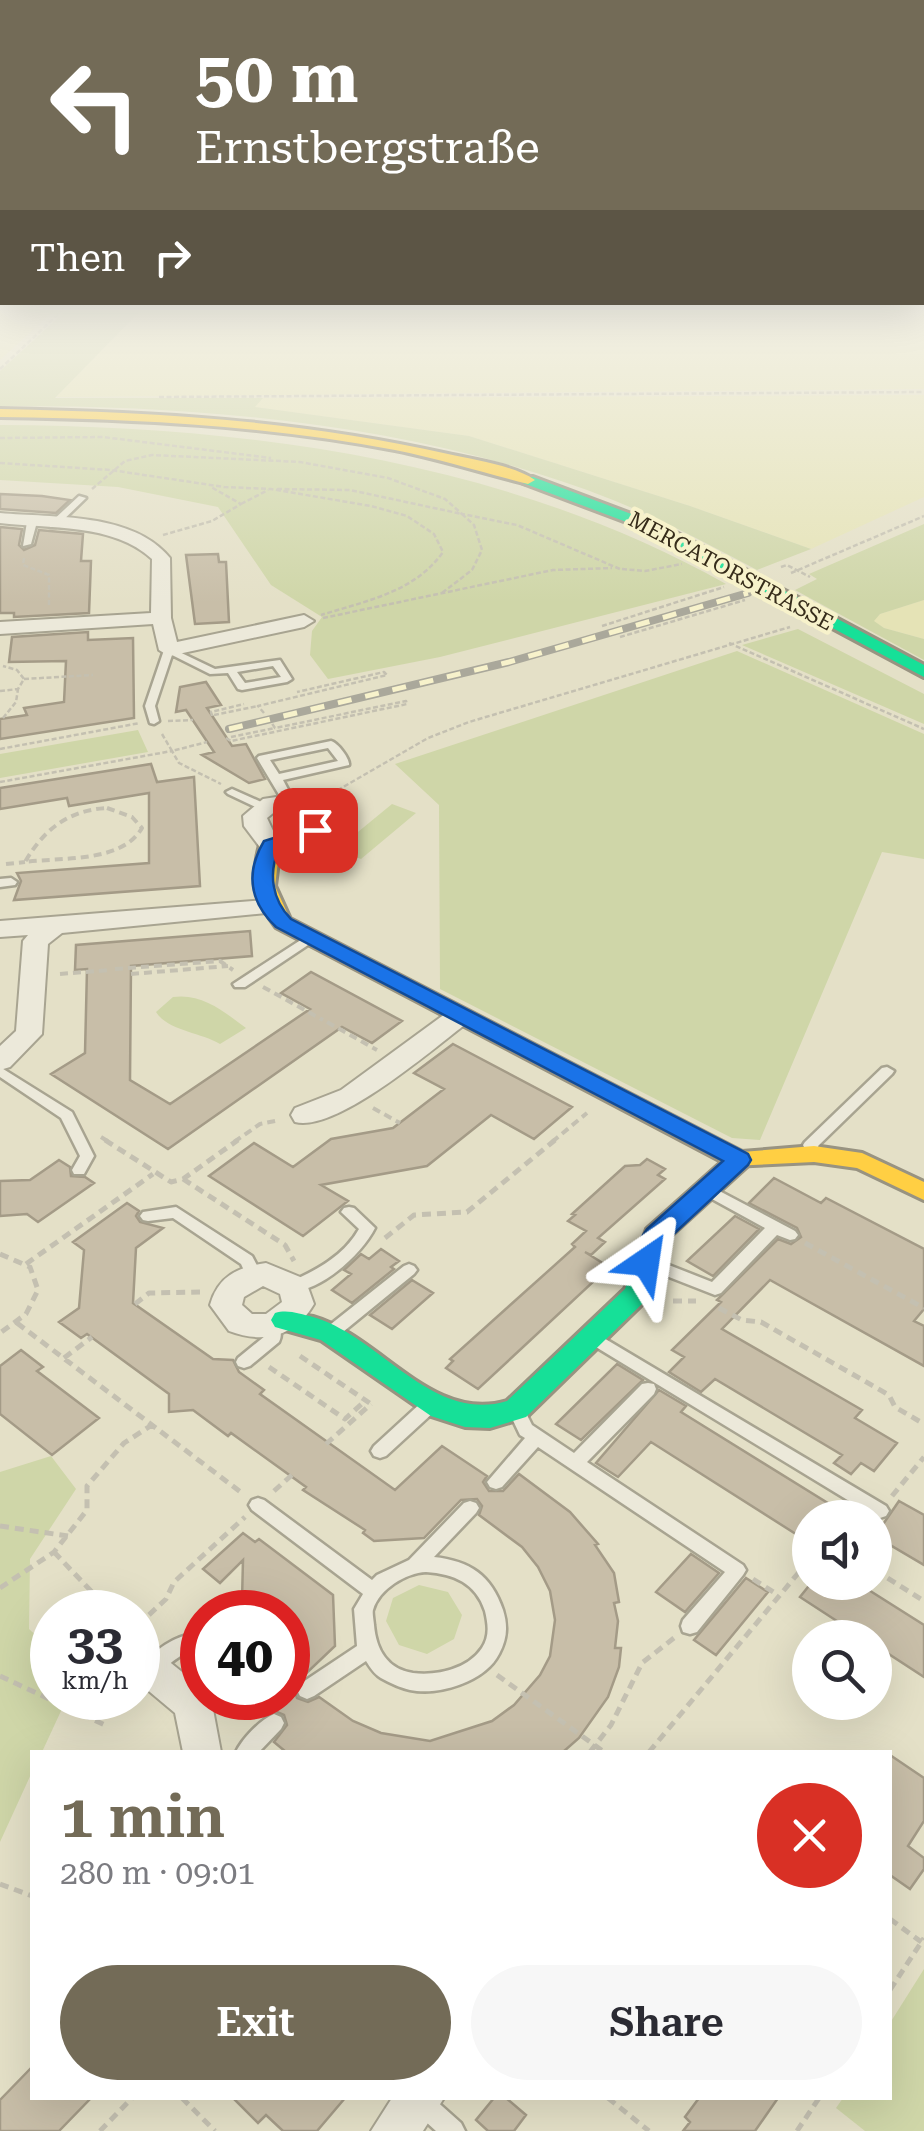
<!DOCTYPE html>
<meta charset="utf-8">
<style>
body{margin:0;font-family:"Roboto Serif",serif;background:#f7f7f7;color:#2b2b33;height:100vh;display:flex;flex-direction:column;font-size:38px;white-space:nowrap}
*{box-sizing:border-box;margin:0}
p{font-size:32px;color:#7c7c81}
.icon{flex:none;width:55px;height:55px;fill:none;stroke:currentColor;stroke-width:2;stroke-linecap:round;stroke-linejoin:round}
.map{position:relative;flex:1;overflow:hidden}
.side{position:absolute;left:30px;top:1750px;width:862px;height:350px;display:flex;flex-direction:column;background:#fff;border-radius:0px;box-shadow:0 10px 40px #0002}
.side>*{flex:none}
.hud{position:absolute;left:0px;top:0px;width:925px;height:305px;box-shadow:0 10px 40px #0002;background:#736b57;color:#fff;overflow:hidden}
.buttons{position:absolute;left:792px;top:1500px;display:grid;gap:20px}
.buttons a{display:grid;place-items:center;width:100px;height:100px;border-radius:50%;background:#fff;box-shadow:0 10px 40px #0002;font-size:50px}
.speed{position:absolute;left:30px;top:1590px;display:flex;gap:20px;font-size:50px;font-weight:700;text-align:center}
.speed>*{display:grid;place-content:center;width:130px;height:130px;border-radius:50%;background:#fff;box-shadow:0 10px 40px #0002;line-height:1}
.speed small{font-size:25px;font-weight:400}
.speed .limit{border:15px solid #d22;background:#fff;color:#111}
.pin{position:absolute;display:grid;place-items:center;width:85px;height:85px;color:#fff;margin:-42px;border-radius:20px;box-shadow:0 5px 15px #0006}
.me{position:absolute;width:110px;margin:-55px;rotate:32deg;stroke-linejoin:round;filter:drop-shadow(0 0 8px #0008)}
.turn{display:flex;align-items:center;gap:35px;height:210px;padding:0 30px;font-size:45px}
.turn .icon{width:130px;height:130px;stroke-width:2.5}
.turn b{display:block;font-size:70px;line-height:85px}
.then{display:flex;align-items:center;height:95px;padding:0 30px;background:#0003;gap:20px;font-size:38px}
.round{display:grid;place-items:center;flex:none;width:105px;height:105px;border-radius:52px;background:#f7f7f7}
.head{display:flex;align-items:center;justify-content:space-between;height:170px;padding:0 30px}
h1{font-size:60px;font-weight:600;line-height:75px;color:#736b57}
.button{display:flex;gap:20px;margin-top:auto;padding:20px 30px}
.button a{flex:1;height:115px;border-radius:60px;background:#736b57;color:#fff;font-size:40px;font-weight:600;line-height:115px;text-align:center}
.button a+a{background:#f7f7f7;color:#2b2b33}
.map>svg:first-child{display:block}
</style>
<div class="map">
<svg width="924" height="2131" viewBox="0 0 924 2131">
<rect width="100%" height="100%" fill="#e4e0c7"/>
<path fill="#e5e3b6" d="M0,305H60L0,360Z
M146,305H924V389L56,397Z
M924,395V497L811,549L690,506L469,436L254,407L263,398Z
M924,600V639L884,628L873,621L880,614Z"/>
<path fill="#cfd6a8" d="M72,305H146L55,398H263L255,407L469,436L690,506L811,549L757,570C710,545 663,520 613,500C420,424 205,405 0,406V371Z
M0,425C248,426 508,461 726,584L440,657L328,679L310,655L312,631L322,617L271,585L218,507L118,487L0,480Z
M924,524V600L880,614L874,621L884,628L924,639V660L795,590L817,579L809,574Z
M798,629L924,694V724L742,645Z
M737,651L924,734V859L882,852L760,1140L732,1138L440,989L439,805L395,764Z
M138,730L148,752L0,778V754Z
M392,804L416,813L361,859L336,850Z
M173,997C202,993 223,1011 246,1028L220,1044C200,1032 168,1031 156,1012Z
M51,1456L76,1489L30,1559L29,1629L52,1650V1698H67L42,1752H32V1772L0,1842V1472Z
M419,1585L448,1592L462,1615L454,1639L427,1654L399,1645L386,1621L393,1598Z
M924,1969V2131H865L836,2108L843,2098H890V2023Z"/>
<path fill="#c8bea8" stroke="#a49b87" stroke-width="2.5" d="M0,494L42,496L70,500L56,513L0,509Z
M0,527L22,529L19,545L24,550L35,545L39,530L83,534L81,561H91L89,613L14,617V613H0Z
M218,554L219,562H226L229,622L195,624L186,555Z
M88,632V640L133,638L134,718L0,739V719L27,715L24,708L64,702L66,661L9,662L12,637Z
M206,682L221,705L207,708L232,746L246,744L265,779L249,783L202,755L214,752L186,710L176,712L180,687Z
M151,764L157,782L194,777L200,886L14,900L21,881L17,873L149,863V793L69,806L67,798L0,809V788Z
M250,931L252,956L131,966L130,1080L170,1104L310,1009L281,993L311,972L402,1021L372,1043L342,1027L168,1149L51,1074L85,1053L87,969L75,970L76,945Z
M453,1044L572,1107L534,1139L491,1115L427,1166L321,1185L348,1201L303,1236L209,1176L254,1143L293,1167L331,1139L393,1128L444,1089L414,1073Z
M647,1159L665,1169L658,1175L665,1179L598,1238L605,1242L591,1255L585,1252L609,1267L478,1389L446,1368L453,1361L450,1359L575,1247L572,1244L586,1231L568,1221L575,1215L572,1214L625,1166L640,1165Z
M59,1160L70,1167L71,1176L85,1177L94,1183L38,1222L27,1214L0,1216V1181L30,1180Z
M774,1178L821,1203L826,1198L924,1249V1309L914,1321L924,1326V1366L770,1280L722,1329L862,1410L855,1418L897,1443L874,1471L861,1463L851,1474L834,1463L842,1455L715,1379L701,1392L669,1372L684,1357L672,1350L721,1302L717,1300L778,1239L791,1244L801,1237L797,1228L749,1203Z
M127,1203L139,1211L136,1216L140,1222L163,1228L136,1248L133,1303L213,1359L233,1360L239,1372L264,1390L260,1394L395,1490L442,1446L487,1476L483,1482L489,1491H503L519,1474L570,1512L598,1544L595,1545L614,1573L619,1602L614,1603L618,1621L615,1648H621L619,1667L608,1697L579,1738L563,1752H286L274,1742L287,1725L284,1715L275,1711L265,1715L244,1698H288V1612H257L242,1600L243,1560L220,1583L203,1569L243,1533L255,1542L259,1539L333,1595L335,1646L297,1682L294,1688L297,1698L308,1702L319,1697L353,1721L381,1733L430,1741L492,1721L514,1705L540,1675L550,1656L555,1620L550,1591L538,1567L522,1547L479,1515L482,1506L477,1499L461,1500L424,1538L374,1541L363,1533L365,1530L303,1490L306,1487L231,1433L228,1436L193,1410L169,1412V1394L87,1334L81,1338L59,1322L79,1308L84,1250L73,1242Z
M735,1216L759,1229L713,1276L687,1261Z
M381,1249L399,1261L391,1267L394,1269L352,1303L332,1290L351,1274L344,1270L361,1254L369,1259Z
M412,1280L433,1293L392,1329L370,1315Z
M21,1350L43,1367L37,1371L99,1418L52,1455L0,1414V1366Z
M617,1364L643,1380L581,1440L556,1424Z
M659,1390L686,1406L681,1412L852,1518H810V1543L651,1442L618,1477L596,1463Z
M899,1501L924,1515V1565L875,1536Z
M691,1554L719,1573L685,1612L656,1592Z
M746,1578L768,1592L716,1655L694,1640Z
M812,1582H856L924,1625V1677L875,1645V1638H863L800,1597Z
M890,1755L924,1778V1821L908,1846L924,1858V1869L910,1889L890,1875Z
M32,2067V2098H91L59,2131H0V2100Z
M233,2098H345L317,2131H283L266,2115L258,2123Z
M494,2098H506L526,2115L514,2131H488L476,2120Z
M699,2098H778L755,2131H683L690,2122L685,2117Z"/>
<g fill="none" stroke-linecap="round" stroke-linejoin="round">
<g stroke="#a8a491" stroke-width="5">
<path id="lane" d="M79,496L86,498L56,527H50V523Z
M32,519L37,522L31,544L23,546L27,522Z
M169,647L215,669L280,660L292,679L287,682L242,690L238,689L228,673L210,674L172,655L155,706L159,721L154,724L150,723L145,706L164,650ZM273,666L281,677L245,683L237,672Z
M331,741C338,743 350,759 349,765L283,780L294,801L292,803H284L257,758L259,756ZM328,748L338,761L279,774L270,760Z
M232,789L268,805L270,807L268,809H260L228,794L226,792Z
M11,878L17,882L15,885L0,887V879Z
M310,934L316,938L314,941L245,987H235L233,984Z
M0,1067L72,1112L94,1156L84,1174H74L72,1170L80,1156L61,1118L0,1077Z
M887,1067L894,1071L892,1074L818,1146L821,1154L819,1157H809L803,1145L805,1142L882,1068Z
M708,1185L795,1231L798,1235L795,1239L790,1240L777,1235L721,1293L715,1295L646,1268L643,1264L646,1260L651,1258L712,1282L765,1228L703,1194L701,1190L703,1186Z
M176,1207L252,1256L262,1275L260,1279H248L241,1264L173,1218L148,1221L143,1220L140,1216L143,1212Z
M349,1207L354,1208L375,1228C362,1254 319,1294 288,1291L286,1287L288,1283C315,1271 344,1256 359,1229L341,1212L344,1208Z
M409,1264L414,1266L417,1270L414,1274L338,1336L332,1338L326,1336L324,1332L326,1328L404,1266Z
M272,1320L278,1322C281,1328 282,1336 279,1342L250,1366L244,1368L238,1366L236,1362L238,1358L265,1336L264,1326L266,1322Z
M597,1334L886,1506L889,1511L886,1516L880,1518L874,1516L591,1344L589,1340L591,1336Z
M648,1383L654,1384L656,1389L654,1394L587,1462L743,1565L746,1570L743,1575L697,1632L690,1634L683,1632L681,1626L683,1620L725,1572L538,1447L502,1487L496,1489L490,1487L487,1482L525,1438L520,1435L508,1410L510,1405L516,1403L522,1405L532,1425L574,1453L642,1384Z
M429,1399L435,1401L437,1406L435,1411L386,1456L380,1458L374,1456L371,1451L374,1446L423,1401Z
M258,1498L264,1500L372,1580L377,1575L409,1560L464,1503L470,1501L476,1503L479,1508L476,1513L434,1557C470,1561 491,1575 503,1610C508,1626 507,1639 499,1654C485,1682 438,1696 410,1690C401,1688 388,1682 381,1678C374,1674 370,1667 366,1661L314,1696L307,1699L300,1696L297,1690L300,1684L357,1646L354,1609L363,1594L252,1510L249,1505L252,1500ZM426,1572C454,1574 476,1583 485,1611C488,1624 490,1636 482,1648C468,1669 437,1676 413,1673C387,1669 376,1649 374,1625C374,1623 372,1612 373,1610C379,1589 406,1573 426,1572Z
M195,1633L202,1634V1650C180,1649 171,1667 152,1675L145,1673L143,1667C154,1649 174,1637 195,1633Z
M274,1714L281,1717L284,1723L281,1729L259,1752H236C242,1739 260,1720 274,1714Z
M414,2098H433L461,2123L465,2131H436L415,2112L412,2104Z"/>
</g>
<g stroke="#a8a491" stroke-width="4">
<path id="street" d="M0,513C54,518 133,512 170,558L171,618L177,642L304,615L314,621L304,627L169,656L159,650L153,624L0,634V622L151,613L152,559C113,523 49,529 0,523Z
M296,794L326,803L335,819C320,840 288,856 262,850L244,826L243,816L263,799ZM295,808L308,812L311,819L299,829L276,837L267,818L277,810Z
M267,900L279,907L276,912L62,933L48,944L42,1034L10,1067L0,1070V1046L16,1031L23,941L28,935L0,937V921Z
M458,1009L467,1011L471,1017L467,1023C433,1049 336,1133 295,1122L291,1115L295,1108L341,1090L449,1011Z
M266,1263L305,1279L314,1304C295,1337 263,1344 229,1331L210,1305C218,1276 238,1267 266,1263ZM263,1286L280,1294L282,1302L266,1314H252L242,1305L244,1297Z
M138,1642L151,1647L202,1688V1698H209L212,1704L221,1752H183L175,1713L138,1682Z
M392,2098H444L423,2131H371Z"/>
</g>
<g stroke="#989381" stroke-width="6">
<path id="fast" d="M523,477H533L663,526L924,665V677L653,532L523,483Z
M739,1152L751,1160L747,1166L667,1239L645,1301L526,1417L490,1428L465,1427L431,1416L321,1340L275,1327L271,1320L275,1313C288,1309 300,1314 313,1317C380,1336 432,1424 507,1401L625,1289L647,1229L731,1154Z"/>
</g>
<g stroke="#989381" stroke-width="6">
<path id="slow" d="M0,409C151,412 300,420 448,454C474,460 513,465 535,480L528,484C484,473 440,459 395,450C264,425 133,419 0,417Z
M270,839L280,845L275,886L290,919L742,1152L814,1146L862,1153L924,1182V1200L857,1168L814,1162L731,1166L276,927C256,901 251,877 260,845Z"/>
</g>
<path stroke="#c4c0b1" stroke-width="2.5" stroke-dasharray="5 2.5" stroke-linecap="butt" d="M0,369L68,305
M159,397L924,392
M0,438L103,437L271,458
M0,463L111,470L224,487L271,489L371,506L407,516L434,534L443,552C415,592 366,601 321,615
M92,489L125,461L152,455L300,462L388,478L445,499L462,514L517,525L620,569
M277,489L350,490L462,514L474,525L482,550L472,570L442,593
M241,504L268,490
M163,535L212,521L241,504L211,487
M24,558L23,565L49,575V605
M781,567L787,565L810,577
M622,569L645,571L682,564
M791,573L924,516
M323,618L553,570L612,568
M602,626L724,587
M620,637L745,600
M729,643L924,729
M24,679L93,675
M0,691L18,689L24,679L17,670L3,666
M264,713L258,706L387,675L384,672L297,692
M214,715L258,706
M212,716L211,712L244,704
M3,718L16,702L18,689
M168,721L193,720
M162,734L172,751L207,742
M231,737L275,728
M226,738L231,741L407,704L406,701L275,728L271,722
M0,749L140,723
M0,782L172,751L179,763L221,784
M331,794L428,738L469,722L790,627"/>
<path stroke="#c4c0b1" stroke-width="4" stroke-dasharray="8 5" stroke-linecap="butt" d="M107,808L132,817L142,828C122,863 62,857 25,862C44,829 69,810 107,808Z
M6,864L25,862
M115,969L220,961L233,970
M60,974L110,970
M131,974L228,966
M263,987L323,1020
M327,1022L377,1050
M373,1108L400,1123
M101,1137L109,1142
M234,1142L260,1124L280,1120
M552,1142L587,1113"/>
<path stroke="#c4c0b1" stroke-width="5" stroke-dasharray="9 6" stroke-linecap="butt" d="M105,1140L171,1182L183,1179L238,1140
M183,1179L285,1245L294,1261
M385,1238L414,1215L467,1212L555,1140
M805,1243L924,1308
M0,1254L30,1267L38,1290L26,1314L0,1333
M26,1264L153,1174
M673,1301H696
M135,1304L149,1293L200,1292
M719,1308L742,1320L761,1322L889,1395L895,1407L924,1424
M17,1323L242,1493
M300,1356L371,1404
M64,1358L92,1337
M269,1367L345,1419L366,1400
M326,1444L371,1404
M274,1491L293,1474
M892,1496L924,1457
M0,1526L68,1536
M54,1552L91,1591L87,1612
M875,1570L924,1601
M753,1579L778,1595
M0,1588L54,1552L87,1510V1486L124,1443L152,1425
M138,1625L166,1599L174,1582L245,1517
M497,1675L604,1752
M0,1676L107,1726
M590,1752L611,1725L642,1663L674,1638
M649,1752L810,1559
M0,1884L32,1896
M890,1919L924,1944
M890,1990L924,1938
M182,2098L215,2131
M608,2098L649,2131
M100,2131L132,2098
M797,2131L819,2098"/>
<use href="#lane" fill="#ece9da" fill-rule="evenodd"/>
<use href="#street" fill="#ece9da" fill-rule="evenodd"/>
<use href="#fast" fill="#16e098" fill-rule="evenodd"/>
<use href="#slow" fill="#ffcf43" fill-rule="evenodd"/>
<g stroke="#aaa89b" stroke-width="8">
<path id="rail" d="M229,729L509,662L748,593"/>
</g>
<use href="#rail" stroke="#f7f2cb" stroke-width="5" stroke-dasharray="14" stroke-linecap="butt"/>
</g>
<linearGradient id="sky" x2="0" y2="1"><stop stop-color="#93bdd8"/><stop offset="0.51" stop-color="#f3f1e6"/><stop offset="1" stop-color="#f3f1e6" stop-opacity="0"/></linearGradient>
<rect width="924" height="603" fill="url(#sky)"/>
<path fill="#1a73e8" stroke="#114b97" stroke-width="2.5" d="M315,825L322,826V835L279,849C268,873 272,900 291,919L748,1154L751,1160L748,1165L665,1242L655,1269H636L633,1262L634,1249L647,1229L723,1161L276,927C250,902 245,873 264,841Z"/>
<g text-anchor="middle" dominant-baseline="central" stroke-width="8" stroke-linejoin="round" paint-order="stroke">
<g font-size="22" fill="#362c1a" stroke="#f7f2cb">
<text transform="translate(731 571) rotate(28)">MERCATORSTRASSE</text>
</g>
</g>
</svg>
<div class="buttons">
<a><svg class="icon" aria-label="sound" viewBox="0 0 24 24"><path d="M4 9h4l5-4v14l-5-4H4zM17 9q2 3 0 6"/></svg></a>
<a><svg class="icon" aria-label="search" viewBox="0 0 24 24"><circle cx="10" cy="10" r="6"/><path d="M15 15l6 6"/></svg></a>
</div>
<div class="speed"><div>33<small>km/h</small></div><div class="limit">40</div></div>
<div class="pin" style="left:315px;top:830px;background:#d93025"><svg class="icon" aria-label="arrive" viewBox="0 0 24 24"><path d="M6 21V4h12l-3 4 3 4H6"/></svg></div>
<svg class="me" style="left:646px;top:1262px" viewBox="-20 -20 40 40"><path d="M0-17L14 15 0 8-14 15z" fill="#1a73e8" stroke="#fff" stroke-width="4"/></svg>
<div class="hud">
<div class="turn"><svg class="icon" aria-label="left" viewBox="0 0 24 24"><path d="M17 20v-9H6M10 6l-5 5 5 5"/></svg><div><b>50 m</b>Ernstbergstraße</div></div>
<div class="then">Then<svg class="icon" aria-label="right" viewBox="0 0 24 24"><path d="M7 20v-9h11M14 6l5 5-5 5"/></svg></div>
</div>
<section class="side">
<div class="head"><div><h1>1 min</h1><p>280 m · 09:01</p></div><a class="round" style="background:#d93025;color:#fff"><svg class="icon" aria-label="close" viewBox="0 0 24 24"><path d="M6 6l12 12M18 6L6 18"/></svg></a></div>
<div class="button"><a>Exit</a><a>Share</a></div>
</section>
</div>
